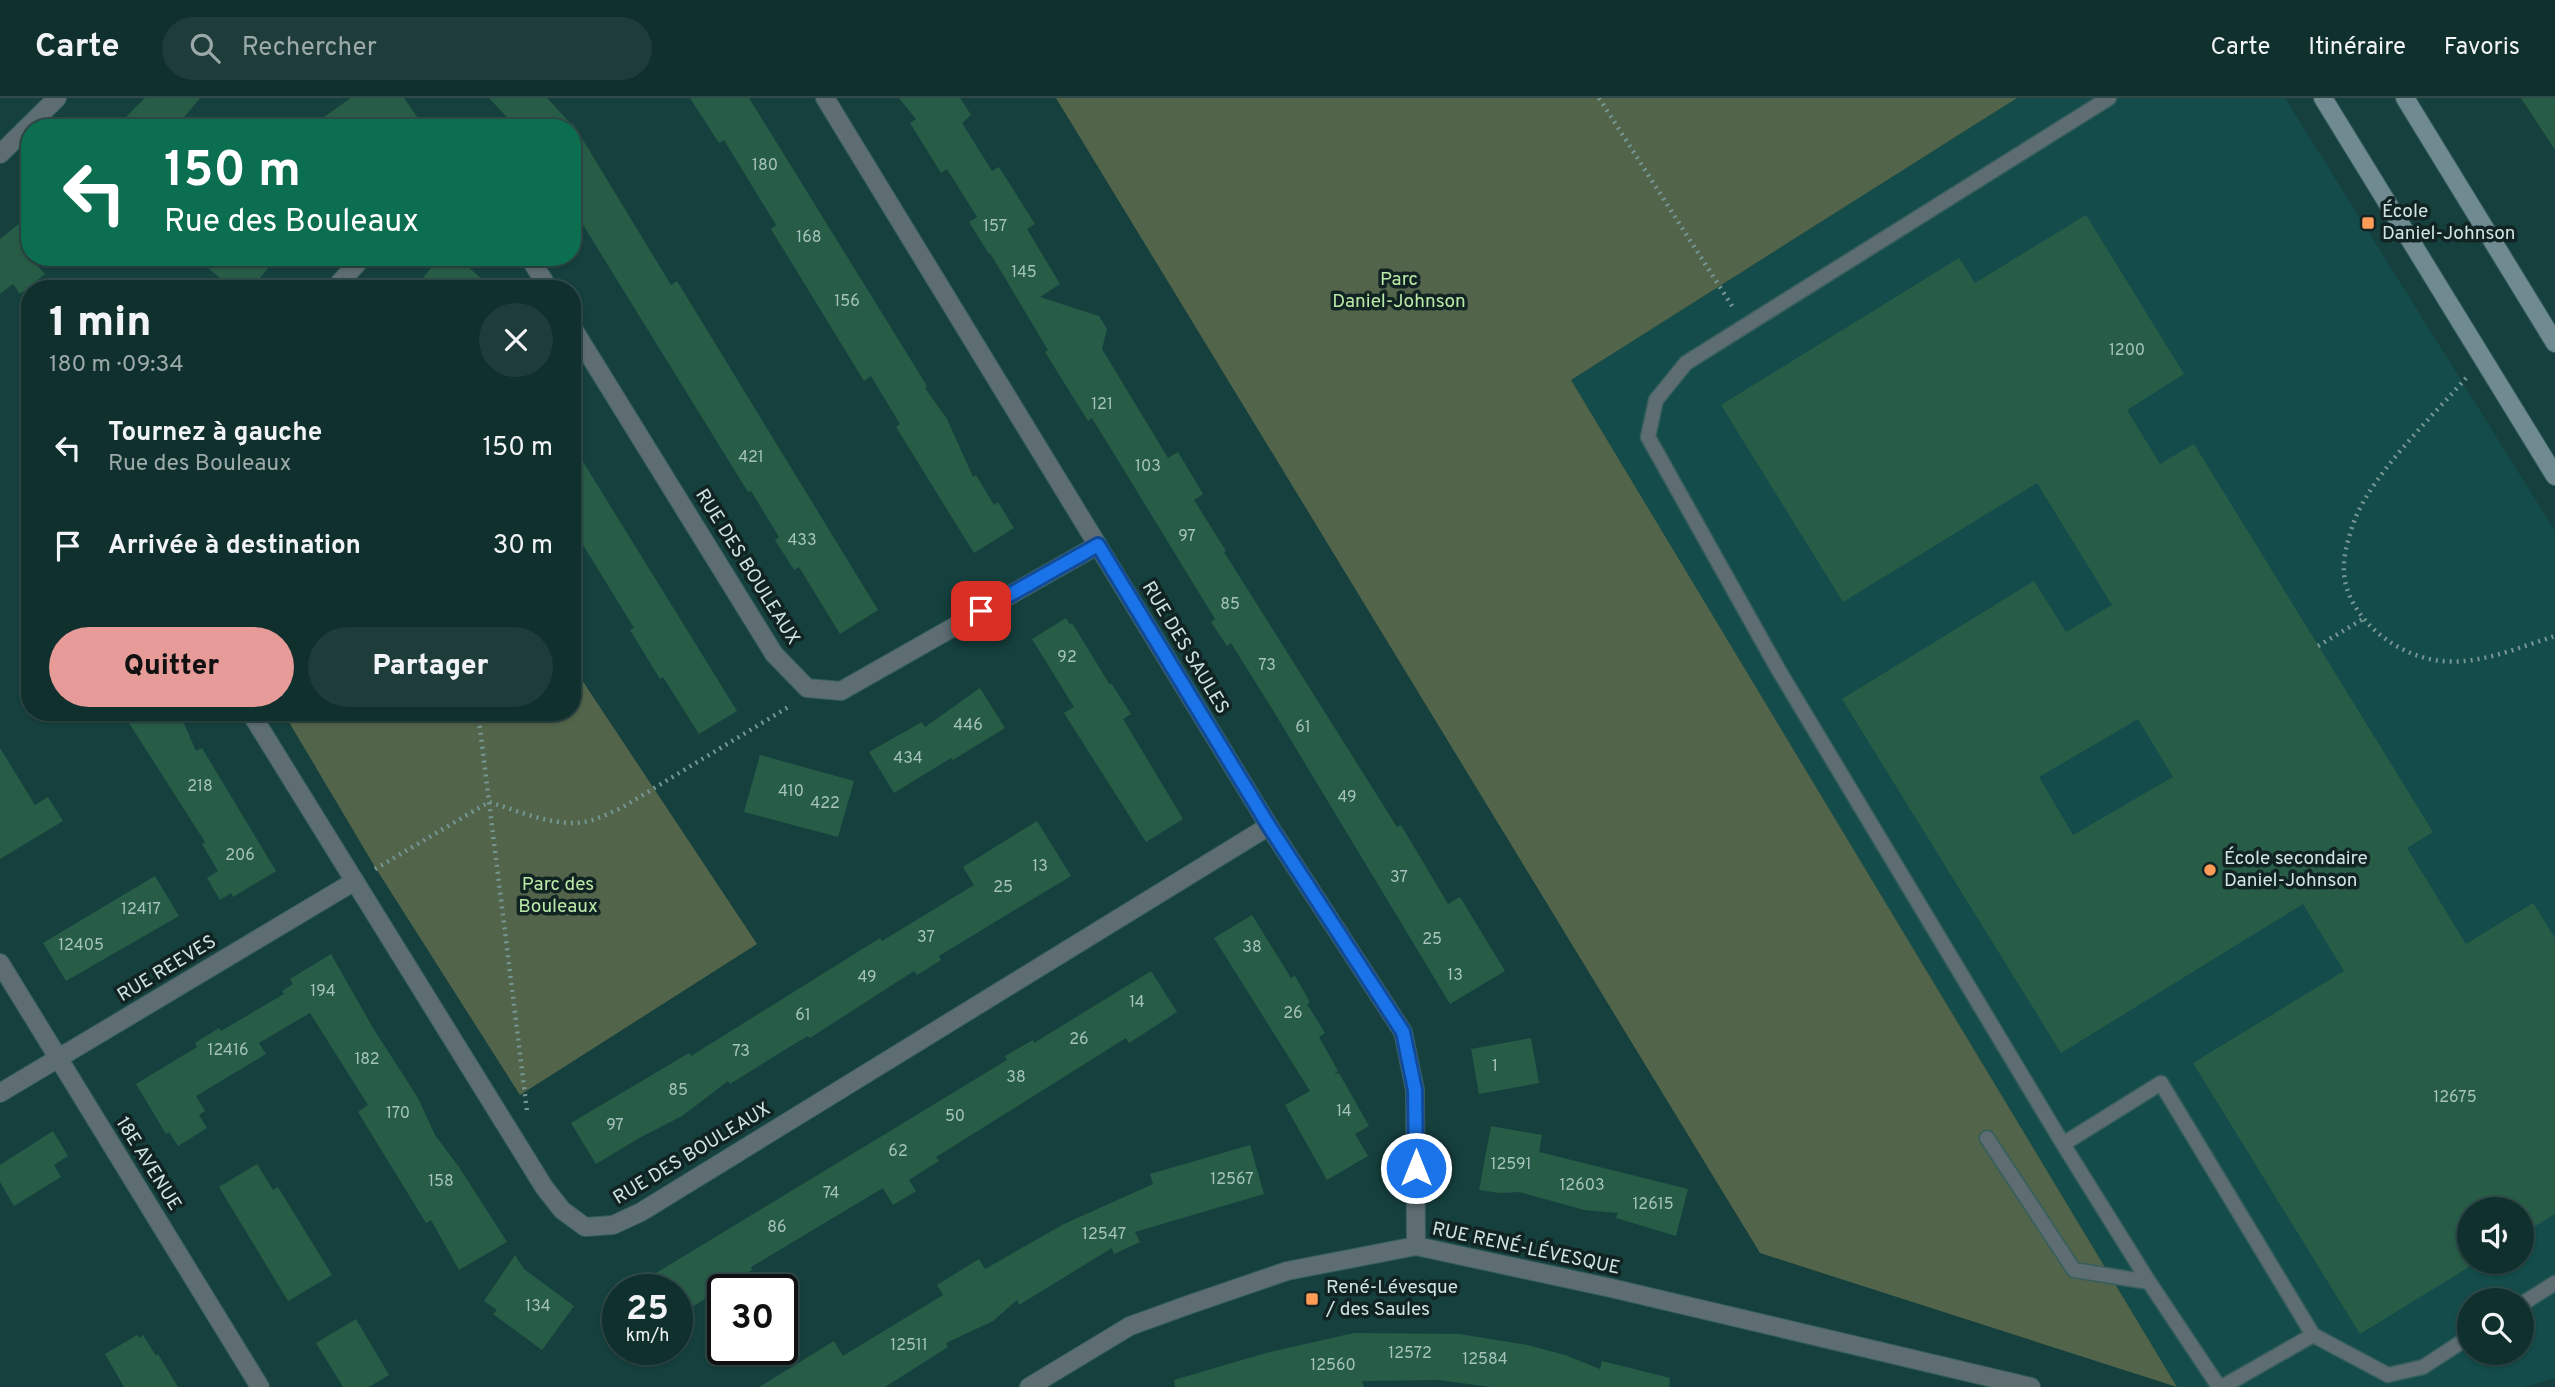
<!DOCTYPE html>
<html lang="fr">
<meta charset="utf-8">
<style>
body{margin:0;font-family:Overpass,sans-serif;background:#1e3c3a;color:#f1f3f6;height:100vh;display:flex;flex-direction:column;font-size:26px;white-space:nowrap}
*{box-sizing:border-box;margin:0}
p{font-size:23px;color:#9ca9aa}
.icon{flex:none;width:38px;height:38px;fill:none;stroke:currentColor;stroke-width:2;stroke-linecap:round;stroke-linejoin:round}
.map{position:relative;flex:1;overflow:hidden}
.details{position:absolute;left:21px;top:182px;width:560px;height:441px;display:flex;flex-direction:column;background:#10302e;border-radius:28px;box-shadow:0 2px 5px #0004,0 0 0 2px #304b4a}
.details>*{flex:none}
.top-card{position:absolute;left:21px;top:21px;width:560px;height:147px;border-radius:28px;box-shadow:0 2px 5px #0004,0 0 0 2px #304b4a;background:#0b6e4f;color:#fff;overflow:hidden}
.controls{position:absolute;left:2457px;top:1099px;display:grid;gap:14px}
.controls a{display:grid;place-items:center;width:77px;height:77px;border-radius:50%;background:#10302e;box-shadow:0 2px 5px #0004,0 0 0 2px #304b4a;font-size:35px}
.speed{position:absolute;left:602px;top:1176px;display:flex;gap:14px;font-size:35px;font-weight:700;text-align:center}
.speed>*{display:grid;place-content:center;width:91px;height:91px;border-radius:50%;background:#10302e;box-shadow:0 2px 5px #0004,0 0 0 2px #304b4a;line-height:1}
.speed small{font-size:18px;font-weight:400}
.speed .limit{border:4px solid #111;border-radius:10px;background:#fff;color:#111}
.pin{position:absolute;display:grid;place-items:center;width:60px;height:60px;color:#fff;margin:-30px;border-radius:14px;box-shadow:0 4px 10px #0006}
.me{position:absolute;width:77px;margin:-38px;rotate:0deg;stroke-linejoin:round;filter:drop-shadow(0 0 5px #0008)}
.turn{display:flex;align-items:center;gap:24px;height:147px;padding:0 28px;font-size:32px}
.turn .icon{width:91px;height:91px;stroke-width:2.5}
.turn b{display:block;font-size:49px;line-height:60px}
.round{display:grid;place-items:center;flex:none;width:74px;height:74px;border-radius:37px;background:#1e3c3a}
.overview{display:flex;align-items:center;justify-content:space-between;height:119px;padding:0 28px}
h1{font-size:42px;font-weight:800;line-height:52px}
.button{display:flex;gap:14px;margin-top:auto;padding:14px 28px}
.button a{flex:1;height:80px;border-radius:42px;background:#e69b98;color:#111;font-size:28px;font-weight:800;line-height:80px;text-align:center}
.button a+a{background:#1e3c3a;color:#f1f3f6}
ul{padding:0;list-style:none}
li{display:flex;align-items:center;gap:21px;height:98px;padding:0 28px}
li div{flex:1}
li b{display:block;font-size:26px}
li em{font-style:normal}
header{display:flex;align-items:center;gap:42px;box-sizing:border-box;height:98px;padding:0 35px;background:#10302e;border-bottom:2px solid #304b4a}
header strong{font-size:33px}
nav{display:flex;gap:38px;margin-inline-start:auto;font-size:24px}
.search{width:490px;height:63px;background:#1e3c3a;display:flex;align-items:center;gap:18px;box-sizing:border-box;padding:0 24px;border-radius:38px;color:#9ca9aa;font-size:26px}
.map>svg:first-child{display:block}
</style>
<header>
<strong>Carte</strong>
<div class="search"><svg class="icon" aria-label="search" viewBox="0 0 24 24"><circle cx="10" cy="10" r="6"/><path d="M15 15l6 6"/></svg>Rechercher</div>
<nav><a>Carte</a><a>Itinéraire</a><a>Favoris</a></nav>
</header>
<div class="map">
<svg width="2555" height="1289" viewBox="0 0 2555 1289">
<rect width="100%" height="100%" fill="#15403e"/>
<path fill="#134c4a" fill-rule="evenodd" d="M2017,0H2285L2555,433V1280L2523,1289H2177L1571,282ZM2469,1111H2522V1164H2469ZM2469,1202H2522V1255H2469Z"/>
<path fill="#52654a" d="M1056,0H2017L1571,282L2177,1289L1760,1155Z
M572,567L757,846L520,997L375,769L283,614H572Z"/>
<path fill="#275d47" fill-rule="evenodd" d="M145,0H200L175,30H115Z
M351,0H404L425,30H308Z
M489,0H547L572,27V24L671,187L677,183L878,512L840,536L799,469L794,472L775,442L779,439L751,393L748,394L572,109V30H517Z
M690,0H749L927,288L925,290L947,321L973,379L976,377L994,407L998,404L1014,430L974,455L896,329L900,326L871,278L864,283L771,131L776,127L724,42L719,45Z
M899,0H960L971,17L962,25L992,73L999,69L1035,126L1027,131L1060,186L1040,199L1099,218L1107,231L1102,251L1168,360L1178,354L1203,396L1194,402L1226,453L1224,454L1397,729L1401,727L1448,806L1460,799L1505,873L1450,906L1274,614L1231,545L1227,548L1211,524L1215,521L1108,346L1092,320L1088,323L1045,254L1048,252L990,155L989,156L969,124L977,119L947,71L941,75L910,25L916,21Z
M2521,0H2555V52Z
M30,117V159L45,176L20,196L13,186L0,196V141Z
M2086,117L2184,276L2127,312L2160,366L2194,346L2433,734L2407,750L2466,846L2533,805L2555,840V1116L2522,1136V1111H2469V1169L2360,1236L2193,965L2344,873L2303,806L2061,955L1842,601L2034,483L2066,534L2112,507L2037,385L1843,504L1721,307L1959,160L1975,185ZM2138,621L2173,679L2073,737L2039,679Z
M195,159H277L251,191H233Z
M440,159H457L493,191H414Z
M572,346L737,613L699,636L663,579L660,581L630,532L634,530L572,429Z
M1066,520L1070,527L1072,525L1110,587L1111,585L1131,616L1123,621L1183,721L1146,744L1064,615L1074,609L1032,541Z
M980,590L1005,630L953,662L951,660L894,695L869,654L922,624L925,629Z
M122,614H179L196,653L202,650L276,773L233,799L231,795L220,802L207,780L218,773L202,746L205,744Z
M0,650L35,707L48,699L63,723L0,761Z
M760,657L854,683L838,739L744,714Z
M1037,723L1071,778L939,858L941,862L917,877L914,873L810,940L808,938L786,951L730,986L728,983L682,1018L641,1039L596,1066L571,1025L689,955L691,958L880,840L882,843L974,787L963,769Z
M155,778L179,818L66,883L43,845Z
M1252,817L1291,880L1295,878L1310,904L1307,906L1325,935L1319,939L1338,973L1334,976L1339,975L1369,1028L1355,1036L1368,1058L1327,1082L1285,1007L1310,993L1214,840Z
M331,856L373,930L418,1000L435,1037L459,1069L507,1144L459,1172L431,1122L426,1125L358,1014L368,1007L310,915L259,945L266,956L196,998L205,1013L199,1017L207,1030L178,1048L169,1034L166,1036L136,986L197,949L195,945L219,930L221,933L284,896L282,893L293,886L290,881Z
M1151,873L1177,914L1129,945L1126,940L936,1059L939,1063L909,1082L916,1093L893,1107L883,1090L751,1169L752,1172L677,1218V1192H628L979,979L1007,962L1005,958L1033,942L1034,945Z
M1531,940L1539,985L1479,996L1471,951Z
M1491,1028L1542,1037L1539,1054L1688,1091L1676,1138L1616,1120L1618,1115L1584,1112L1520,1094L1500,1095L1479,1092Z
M53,1033L68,1058L54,1067L61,1079L14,1108L0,1084V1067Z
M1250,1047L1264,1096L1135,1134L1140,1144L1114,1156L1112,1150L1019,1207L1017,1202L993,1223L946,1245L948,1249L885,1289H759L834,1243L843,1258L943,1197L937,1187L979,1161L985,1171L1064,1126L1153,1086L1150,1076Z
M257,1066L273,1092L278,1089L332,1177L288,1203L219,1089Z
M515,1157L524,1171L574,1208L542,1252L493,1216L497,1212L484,1203Z
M356,1221L389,1277L369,1289H343L316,1245Z
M1354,1235L1459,1236L1527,1247L1565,1257L1600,1271L1602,1263L1670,1280L1669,1289H1491L1438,1282L1362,1283L1364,1289H1175L1174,1282L1266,1255Z
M137,1237L140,1240L143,1237L156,1258L158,1256L178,1289H124L105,1256Z"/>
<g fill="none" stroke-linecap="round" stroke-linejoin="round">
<g stroke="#365e5c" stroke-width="17">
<path id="lane" d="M2109,0L1686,265L1656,302L1648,339L1778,571L2063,1046L2149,1184L2219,1289
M1987,1040L2074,1172L2149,1184
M2063,1046L2161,985L2313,1237L2388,1277L2423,1269L2469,1239
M2522,1206L2555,1185
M2222,1289L2313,1237"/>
</g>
<g stroke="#365e5c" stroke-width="20">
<path id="street" d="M825,0L1269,728L1403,934L1415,992L1416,1148
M0,56L57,0
M529,159L549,191
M334,191L363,159
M572,229L774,556L807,590L841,593L1098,447
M250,614L544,1089L562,1112L585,1129L613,1127L641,1114L1269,728
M0,865L260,1289
M0,995L355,783
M1029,1289L1130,1228L1188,1207L1287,1173L1416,1148L1611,1190L2031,1289"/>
</g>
<g stroke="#365e5c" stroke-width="20">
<path id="secondary" d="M2323,0L2555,378
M2405,0L2555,245"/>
</g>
<path stroke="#769694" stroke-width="4.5" stroke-dasharray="2 5" stroke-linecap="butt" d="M1599,0L1734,211
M2466,280C2432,319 2374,374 2355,421C2348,440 2341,463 2345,483C2354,526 2400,559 2442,563C2479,567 2520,549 2555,538
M2318,548L2363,521
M478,614L527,1013
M375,771L489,704C515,712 543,724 570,725C588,726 606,717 623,709L790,608"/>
<use href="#lane" stroke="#5d6d72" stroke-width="14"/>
<use href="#street" stroke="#5d6d72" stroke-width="18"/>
<use href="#secondary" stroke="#708a92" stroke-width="18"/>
</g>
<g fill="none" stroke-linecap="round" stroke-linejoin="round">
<g stroke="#114b97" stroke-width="18">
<path id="route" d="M981,513L1098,447L1269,728L1403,934L1415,992L1416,1070"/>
</g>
<use href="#route" stroke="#1a73e8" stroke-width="12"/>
</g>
<g fill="#fd9c56" stroke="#112322" stroke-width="2.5">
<rect x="2361" y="118" width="14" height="14" rx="3.5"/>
<circle cx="2210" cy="772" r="7"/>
<rect x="1305" y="1194" width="14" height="14" rx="3.5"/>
</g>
<g text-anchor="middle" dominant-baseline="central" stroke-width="7" stroke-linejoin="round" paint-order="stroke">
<g font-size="16" fill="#a5c3bc">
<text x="765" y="68">180</text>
<text x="995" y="129">157</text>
<text x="809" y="140">168</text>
<text x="1024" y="175">145</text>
<text x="847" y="204">156</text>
<text x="2127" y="253">1200</text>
<text x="1102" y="307">121</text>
<text x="751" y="360">421</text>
<text x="1148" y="369">103</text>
<text x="1187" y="439">97</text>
<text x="802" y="443">433</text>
<text x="1230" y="507">85</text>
<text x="1067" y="560">92</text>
<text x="1267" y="568">73</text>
<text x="968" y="628">446</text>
<text x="1303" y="630">61</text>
<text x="908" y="661">434</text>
<text x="200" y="689">218</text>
<text x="791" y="694">410</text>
<text x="1347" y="700">49</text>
<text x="825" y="706">422</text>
<text x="240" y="758">206</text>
<text x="1040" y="769">13</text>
<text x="1399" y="780">37</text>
<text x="1003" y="790">25</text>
<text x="141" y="812">12417</text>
<text x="926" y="840">37</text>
<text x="1432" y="842">25</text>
<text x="81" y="848">12405</text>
<text x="1252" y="850">38</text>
<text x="1455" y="878">13</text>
<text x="867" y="880">49</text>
<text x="323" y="894">194</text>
<text x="1137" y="905">14</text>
<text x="1293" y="916">26</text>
<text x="803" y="918">61</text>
<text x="1079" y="942">26</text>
<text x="228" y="953">12416</text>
<text x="741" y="954">73</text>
<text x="367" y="962">182</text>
<text x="1495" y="969">1</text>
<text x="1016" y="980">38</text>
<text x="678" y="993">85</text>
<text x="2455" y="1000">12675</text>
<text x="1344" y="1014">14</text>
<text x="398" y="1016">170</text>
<text x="955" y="1019">50</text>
<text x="615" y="1028">97</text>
<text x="898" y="1054">62</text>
<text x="1511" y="1067">12591</text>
<text x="1232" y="1082">12567</text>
<text x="441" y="1084">158</text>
<text x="1582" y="1088">12603</text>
<text x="831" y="1096">74</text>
<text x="1653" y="1107">12615</text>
<text x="777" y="1130">86</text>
<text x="1104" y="1137">12547</text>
<text x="538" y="1209">134</text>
<text x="909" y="1248">12511</text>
<text x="1410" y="1256">12572</text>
<text x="1485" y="1262">12584</text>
<text x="1333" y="1268">12560</text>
</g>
<g font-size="19" fill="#cfe5e3" stroke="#112322" text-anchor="start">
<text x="2382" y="114">École<tspan x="2382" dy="22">Daniel-Johnson</tspan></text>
<text x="2224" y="761">École secondaire<tspan x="2224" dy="22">Daniel-Johnson</tspan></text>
<text x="1326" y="1190">René-Lévesque<tspan x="1326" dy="22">/ des Saules</tspan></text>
</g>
<g font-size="19" fill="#bbe9a8" stroke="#112322">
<text x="1399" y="182">Parc<tspan x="1399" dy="22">Daniel-Johnson</tspan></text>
<text x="558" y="787">Parc des<tspan x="558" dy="22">Bouleaux</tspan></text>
</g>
<g font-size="19" fill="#cfe5e3" stroke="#112322">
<text transform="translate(747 469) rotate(58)">RUE DES BOULEAUX</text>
<text transform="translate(1185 550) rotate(59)">RUE DES SAULES</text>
<text transform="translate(167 871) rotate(-31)">RUE REEVES</text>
<text transform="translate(692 1056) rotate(-31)">RUE DES BOULEAUX</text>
<text transform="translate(148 1066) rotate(58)">18E AVENUE</text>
<text transform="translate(1526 1151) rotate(12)">RUE RENÉ-LÉVESQUE</text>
</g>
</g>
</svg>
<div class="controls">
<a><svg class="icon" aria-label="sound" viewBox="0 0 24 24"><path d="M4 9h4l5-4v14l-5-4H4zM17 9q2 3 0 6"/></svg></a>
<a><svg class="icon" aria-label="search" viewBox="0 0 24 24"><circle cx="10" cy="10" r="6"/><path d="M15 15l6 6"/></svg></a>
</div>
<div class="speed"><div>25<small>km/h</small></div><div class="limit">30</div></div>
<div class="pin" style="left:981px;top:513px;background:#d93025"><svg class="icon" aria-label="arrive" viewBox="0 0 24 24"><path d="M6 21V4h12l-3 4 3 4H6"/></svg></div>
<svg class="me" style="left:1416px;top:1070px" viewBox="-20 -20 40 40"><circle r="17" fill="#1a73e8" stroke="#fff" stroke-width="3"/><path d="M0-11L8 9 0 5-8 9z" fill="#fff"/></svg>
<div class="top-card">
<div class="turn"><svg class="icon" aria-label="left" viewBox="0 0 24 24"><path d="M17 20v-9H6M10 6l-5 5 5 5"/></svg><div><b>150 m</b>Rue des Bouleaux</div></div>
</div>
<section class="details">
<div class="overview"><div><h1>1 min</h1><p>180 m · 09:34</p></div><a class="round"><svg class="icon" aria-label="close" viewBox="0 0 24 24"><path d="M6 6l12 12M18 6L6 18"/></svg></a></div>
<ul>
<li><svg class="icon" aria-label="left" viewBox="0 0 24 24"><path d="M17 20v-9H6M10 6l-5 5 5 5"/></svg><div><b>Tournez à gauche</b><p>Rue des Bouleaux</p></div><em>150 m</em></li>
<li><svg class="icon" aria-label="arrive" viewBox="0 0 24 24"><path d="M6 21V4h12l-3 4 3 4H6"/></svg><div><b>Arrivée à destination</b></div><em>30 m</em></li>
</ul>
<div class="button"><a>Quitter</a><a>Partager</a></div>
</section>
</div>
